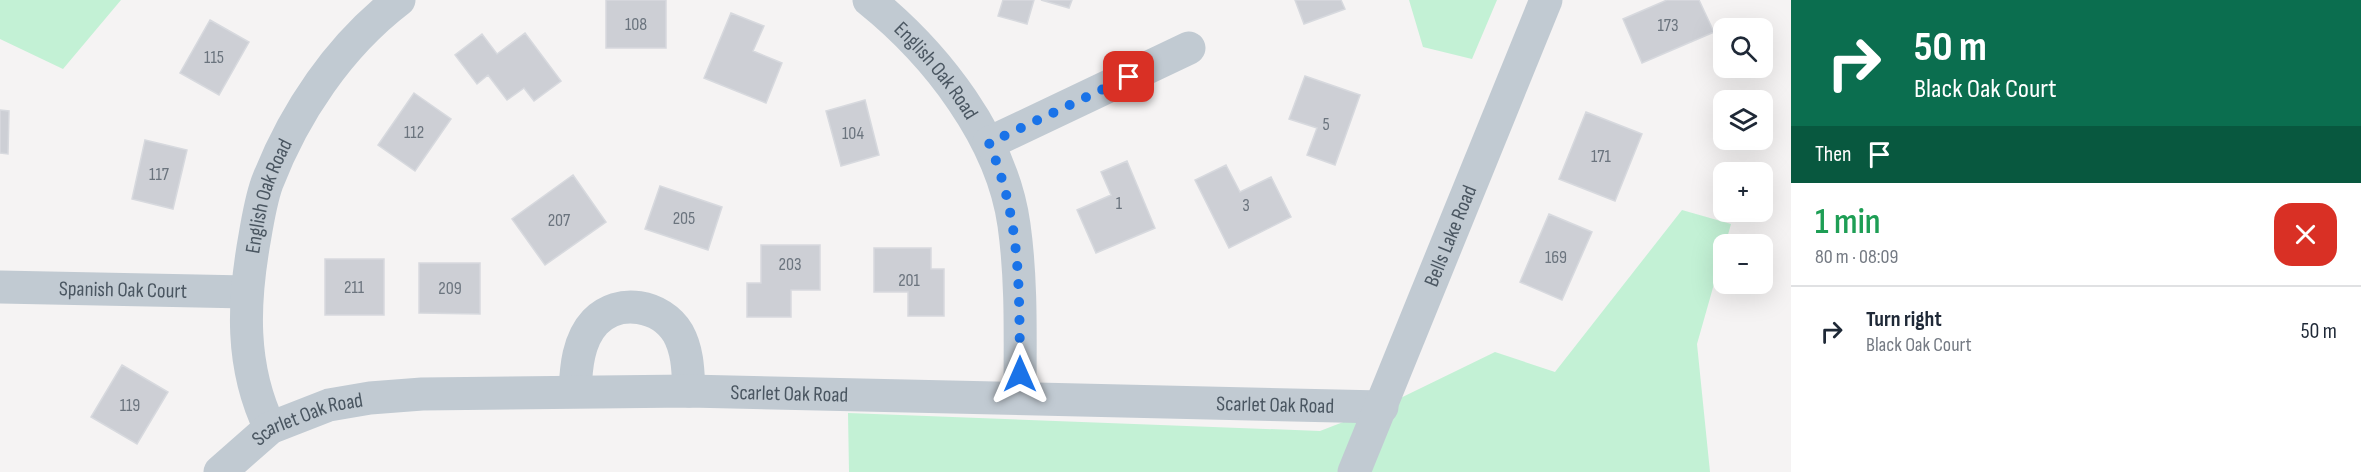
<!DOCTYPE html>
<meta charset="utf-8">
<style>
body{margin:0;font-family:"Sofia Sans Condensed",sans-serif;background:#f6f6f7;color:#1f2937;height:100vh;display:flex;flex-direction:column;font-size:22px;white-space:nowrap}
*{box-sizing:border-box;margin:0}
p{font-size:20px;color:#747a83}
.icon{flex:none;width:33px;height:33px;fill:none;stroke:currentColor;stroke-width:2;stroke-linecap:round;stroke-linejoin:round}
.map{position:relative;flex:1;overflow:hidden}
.drawer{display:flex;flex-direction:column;background:#fff;width:570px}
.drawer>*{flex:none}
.top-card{background:#0b6e4f;color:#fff;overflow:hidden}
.tools{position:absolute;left:1713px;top:18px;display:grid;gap:12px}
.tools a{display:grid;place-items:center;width:60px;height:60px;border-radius:12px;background:#fff;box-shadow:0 6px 24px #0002;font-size:30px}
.pin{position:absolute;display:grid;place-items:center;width:51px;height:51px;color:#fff;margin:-26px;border-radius:12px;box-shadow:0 3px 9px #0006}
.me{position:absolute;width:66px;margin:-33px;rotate:0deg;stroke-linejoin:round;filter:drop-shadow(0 0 4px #0008)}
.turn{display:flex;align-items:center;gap:21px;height:126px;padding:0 24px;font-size:27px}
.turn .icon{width:78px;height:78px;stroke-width:2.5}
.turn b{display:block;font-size:42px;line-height:51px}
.then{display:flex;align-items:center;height:57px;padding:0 24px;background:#0003;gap:12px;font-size:22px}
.round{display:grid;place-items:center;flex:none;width:63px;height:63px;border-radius:18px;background:#f6f6f7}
.head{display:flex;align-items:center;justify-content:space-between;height:102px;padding:0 24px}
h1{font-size:36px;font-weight:600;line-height:45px;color:#1e9e55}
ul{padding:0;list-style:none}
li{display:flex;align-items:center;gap:18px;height:90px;padding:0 24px;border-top:2px solid #e0e1e3}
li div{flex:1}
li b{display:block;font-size:22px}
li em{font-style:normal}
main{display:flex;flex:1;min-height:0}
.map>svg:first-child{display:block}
</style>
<main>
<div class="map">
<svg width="1791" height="472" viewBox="0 0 1791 472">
<rect width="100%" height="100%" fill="#f5f3f3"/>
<path fill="#c3f1d5" d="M0,0H121L63,69L0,39Z
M1409,0H1497L1472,59L1423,47Z
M1682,210L1731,224L1697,344L1710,472H849L848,413L1320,431L1382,407L1495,352L1555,372Z"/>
<path fill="#cdcfd5" stroke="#d7d9de" stroke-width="1.5" d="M606,0H666V48H606Z
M1003,0H1034L1027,24L998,16Z
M1041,0H1072L1069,8Z
M1295,0H1341L1345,9L1304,24Z
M1667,0H1699L1714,32L1642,63L1623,19Z
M731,13L764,26L753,51L782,63L766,103L704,78Z
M210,20L249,42L219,95L180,73Z
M525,33L561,81L534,101L524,88L507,100L488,75L477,84L455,55L482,34L497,54Z
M1305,76L1360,95L1335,165L1307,155L1317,128L1289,119Z
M414,93L451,119L415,171L378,145Z
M865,100L879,155L841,166L826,111Z
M0,110L9,111L8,154L0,153Z
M1586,112L1642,134L1615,201L1559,179Z
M145,140L187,150L173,209L132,199Z
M1127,161L1155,228L1096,253L1077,210L1111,195L1101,172Z
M1226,165L1240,192L1271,177L1291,217L1229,248L1195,180Z
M573,175L606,222L545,265L512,219Z
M660,186L722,207L708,250L645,229Z
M1549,214L1592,232L1562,300L1520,282Z
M761,245H820V290H791V317H747V283H761Z
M874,248H931V269H944V316H908V292H874Z
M325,259H384V315H325Z
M419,263H480V314L419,313Z
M122,365L168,392L137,444L91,417Z"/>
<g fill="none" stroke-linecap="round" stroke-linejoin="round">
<g stroke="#c1cad2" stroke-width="33">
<path id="s1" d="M869,0C936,54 1002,138 1014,225C1022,282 1020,340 1020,397"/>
<path d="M989,143L1189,48"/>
<path id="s2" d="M0,287L247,292"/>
<path d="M575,391C576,368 578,340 595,322C619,297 661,305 678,333C688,351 688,371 689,391"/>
<path id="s3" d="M270,428C240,366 243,302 255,236C258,218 261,200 267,183C294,113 339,46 399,0"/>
<path id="s4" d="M220,472L270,428L329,405L370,398L422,394L689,391L1382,407"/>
<path id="s5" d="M1354,472L1546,0"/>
</g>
</g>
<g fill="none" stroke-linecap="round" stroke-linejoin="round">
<path stroke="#1a73e8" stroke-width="10" stroke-dasharray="0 18" d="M1020,374C1019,291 1022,222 989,143L1129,77"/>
</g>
<g text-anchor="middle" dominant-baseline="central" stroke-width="4.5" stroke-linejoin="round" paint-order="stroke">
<g font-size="18" fill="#6b747e">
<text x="636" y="24">108</text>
<text x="1668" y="25">173</text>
<text x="214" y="57">115</text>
<text x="1326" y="124">5</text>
<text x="414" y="132">112</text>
<text x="853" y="133">104</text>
<text x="1601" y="156">171</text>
<text x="159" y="174">117</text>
<text x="1119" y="203">1</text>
<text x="1246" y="205">3</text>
<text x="684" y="218">205</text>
<text x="559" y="220">207</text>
<text x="1556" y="257">169</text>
<text x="790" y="264">203</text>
<text x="909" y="280">201</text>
<text x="354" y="287">211</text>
<text x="450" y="288">209</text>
<text x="130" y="405">119</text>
</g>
<g font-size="21" fill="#4a5661" stroke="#fff">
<text stroke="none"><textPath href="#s1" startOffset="98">English Oak Road</textPath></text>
<text stroke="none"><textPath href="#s3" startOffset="238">English Oak Road</textPath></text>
<text stroke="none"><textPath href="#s5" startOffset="255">Bells Lake Road</textPath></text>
<text stroke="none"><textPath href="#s2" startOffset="123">Spanish Oak Court</textPath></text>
<text stroke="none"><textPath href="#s4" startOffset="591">Scarlet Oak Road</textPath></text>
<text stroke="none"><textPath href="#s4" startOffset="1077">Scarlet Oak Road</textPath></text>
<text stroke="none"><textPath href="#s4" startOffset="105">Scarlet Oak Road</textPath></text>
</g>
</g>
</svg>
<div class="tools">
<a><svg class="icon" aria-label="search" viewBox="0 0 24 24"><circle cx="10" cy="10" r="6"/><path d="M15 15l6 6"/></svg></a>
<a><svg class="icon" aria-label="layers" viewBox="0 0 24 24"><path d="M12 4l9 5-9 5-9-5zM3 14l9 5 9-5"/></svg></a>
<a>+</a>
<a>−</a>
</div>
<div class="pin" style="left:1129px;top:77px;background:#d93025"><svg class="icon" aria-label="arrive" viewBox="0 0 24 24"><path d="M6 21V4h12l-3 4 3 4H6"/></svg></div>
<svg class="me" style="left:1020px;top:374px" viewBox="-20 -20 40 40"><path d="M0-17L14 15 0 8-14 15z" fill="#1a73e8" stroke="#fff" stroke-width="4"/></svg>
</div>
<section class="drawer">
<div class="top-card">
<div class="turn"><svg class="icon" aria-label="right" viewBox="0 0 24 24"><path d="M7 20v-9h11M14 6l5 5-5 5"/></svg><div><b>50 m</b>Black Oak Court</div></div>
<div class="then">Then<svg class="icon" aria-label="arrive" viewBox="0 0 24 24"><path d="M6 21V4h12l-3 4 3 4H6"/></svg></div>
</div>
<div class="head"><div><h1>1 min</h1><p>80 m · 08:09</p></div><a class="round" style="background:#d93025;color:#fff"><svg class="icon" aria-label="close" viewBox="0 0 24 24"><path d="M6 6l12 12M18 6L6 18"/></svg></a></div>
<ul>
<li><svg class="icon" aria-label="right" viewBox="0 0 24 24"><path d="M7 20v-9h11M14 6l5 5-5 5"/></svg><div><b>Turn right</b><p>Black Oak Court</p></div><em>50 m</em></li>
</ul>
</section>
</main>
